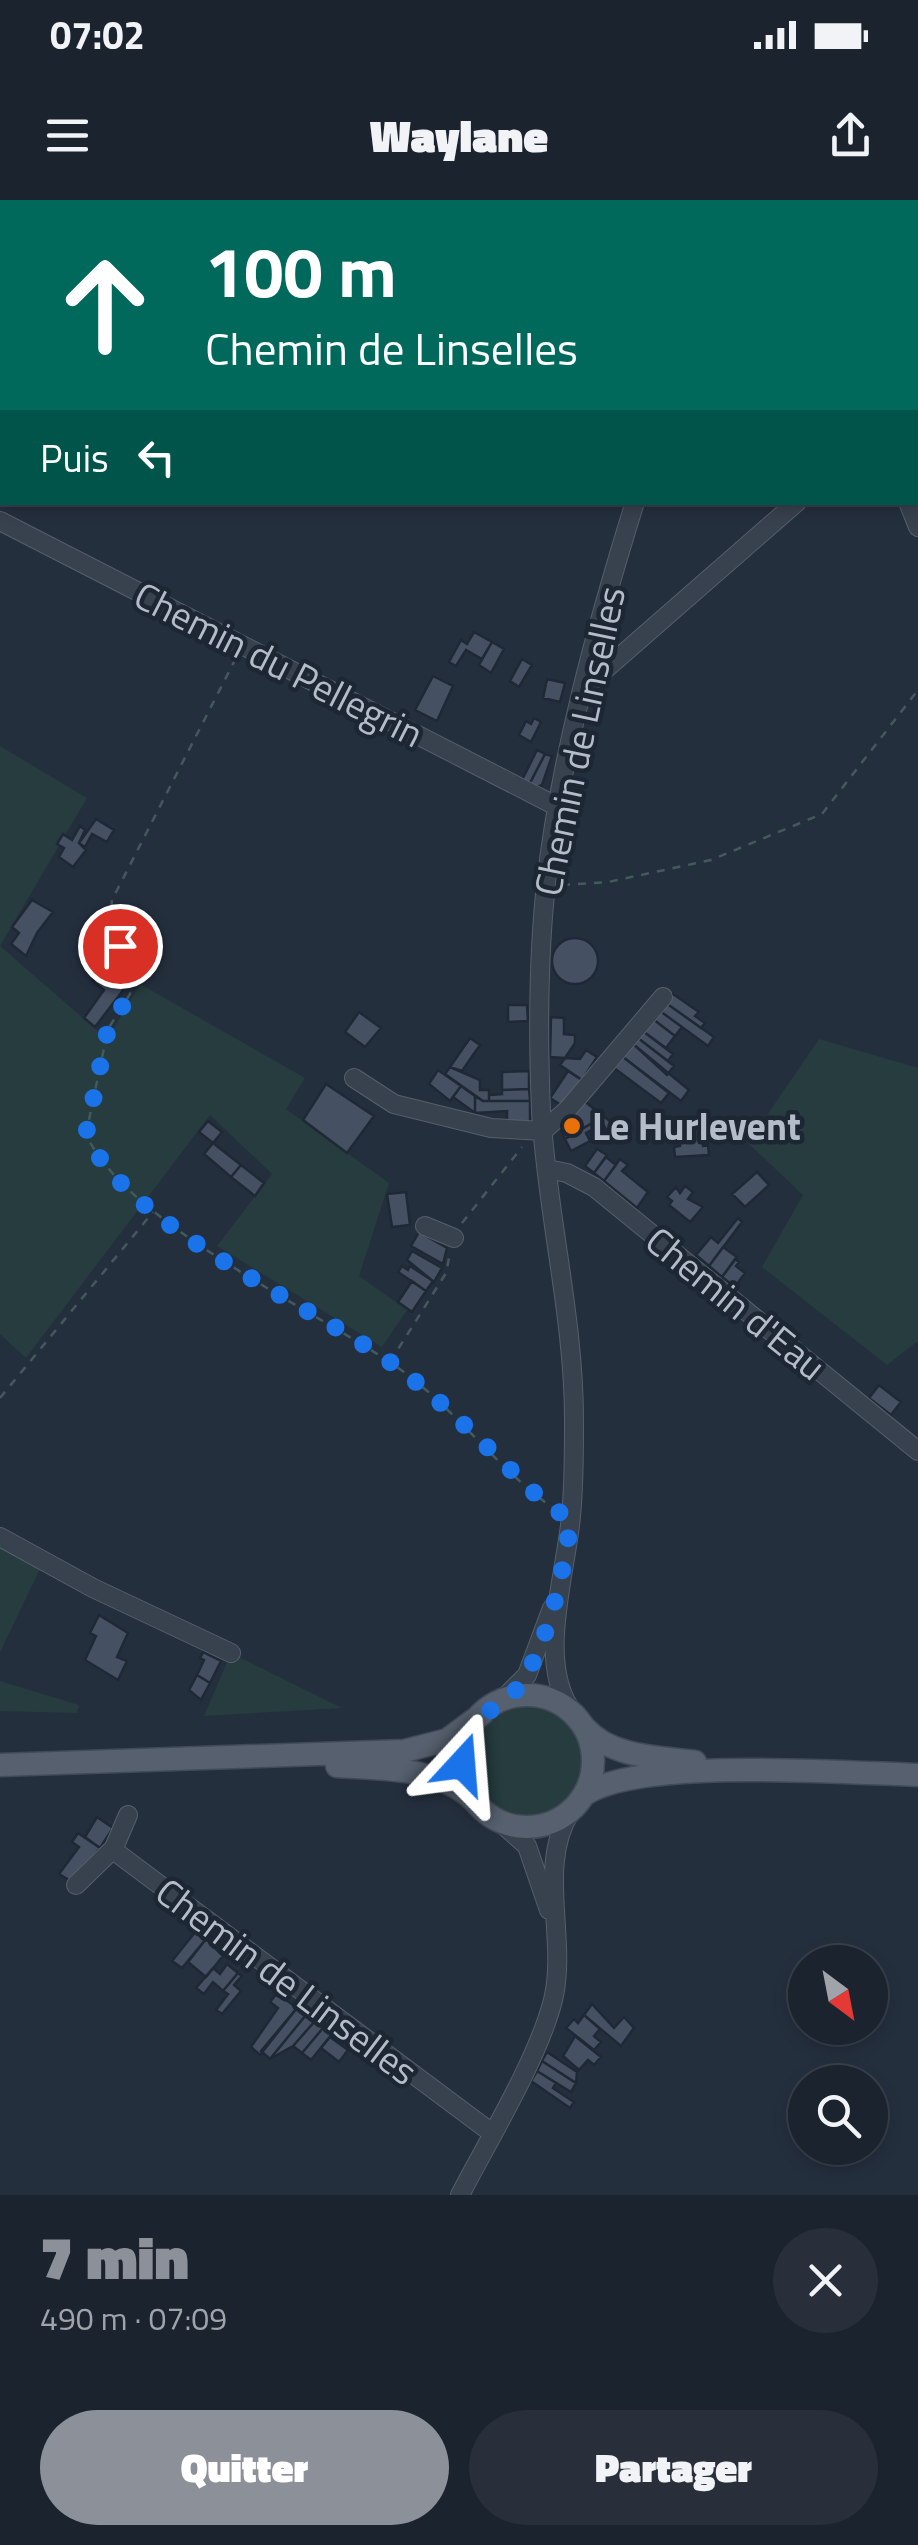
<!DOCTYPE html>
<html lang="fr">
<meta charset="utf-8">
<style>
body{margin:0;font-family:"Titillium Web",sans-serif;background:#282f3a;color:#f1f3f6;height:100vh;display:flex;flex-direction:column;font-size:38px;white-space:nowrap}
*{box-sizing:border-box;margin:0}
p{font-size:32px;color:#a0a4aa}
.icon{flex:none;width:55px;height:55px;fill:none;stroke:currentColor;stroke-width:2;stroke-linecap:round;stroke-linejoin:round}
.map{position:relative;height:1995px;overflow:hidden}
.drawer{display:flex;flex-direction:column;background:#1b232e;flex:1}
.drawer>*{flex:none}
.hud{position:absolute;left:0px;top:0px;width:920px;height:305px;box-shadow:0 5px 15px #0003,0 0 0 2px #39404a;background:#00695c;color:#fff;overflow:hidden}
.needle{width:65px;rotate:148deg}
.tools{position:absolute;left:788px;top:1745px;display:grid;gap:20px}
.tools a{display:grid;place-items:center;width:100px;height:100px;border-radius:50%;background:#1b232e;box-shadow:0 5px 15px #0003,0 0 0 2px #39404a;font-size:50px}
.pin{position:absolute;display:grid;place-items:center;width:85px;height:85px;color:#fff;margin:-42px;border:5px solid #fff;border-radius:50%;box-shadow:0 2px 10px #0007}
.me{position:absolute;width:110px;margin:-55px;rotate:19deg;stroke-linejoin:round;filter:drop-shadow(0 0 8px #0008)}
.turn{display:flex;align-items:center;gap:35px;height:210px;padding:0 40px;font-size:45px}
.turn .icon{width:130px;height:130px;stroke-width:2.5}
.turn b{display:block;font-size:70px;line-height:85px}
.then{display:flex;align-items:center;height:95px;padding:0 40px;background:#0003;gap:20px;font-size:38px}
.round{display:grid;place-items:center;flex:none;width:105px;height:105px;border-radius:52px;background:#282f3a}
.summary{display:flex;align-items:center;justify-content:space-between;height:170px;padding:0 40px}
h1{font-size:60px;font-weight:800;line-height:75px;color:#8c9099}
.button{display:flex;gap:20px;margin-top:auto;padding:20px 40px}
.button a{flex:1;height:115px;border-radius:60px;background:#8c9099;color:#fff;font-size:40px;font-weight:800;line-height:115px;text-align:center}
.button a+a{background:#282f3a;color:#f1f3f6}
.status{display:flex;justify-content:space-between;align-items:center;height:70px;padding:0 50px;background:#1b232e;direction:ltr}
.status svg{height:28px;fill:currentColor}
header{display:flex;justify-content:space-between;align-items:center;height:130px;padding:0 40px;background:#1b232e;font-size:45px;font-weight:800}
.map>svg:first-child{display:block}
</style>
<div class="status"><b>07:02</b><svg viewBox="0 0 49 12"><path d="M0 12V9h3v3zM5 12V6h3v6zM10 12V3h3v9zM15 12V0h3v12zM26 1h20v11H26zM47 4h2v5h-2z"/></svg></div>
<header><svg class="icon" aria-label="menu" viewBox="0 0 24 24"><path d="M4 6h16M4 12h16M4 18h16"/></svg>Waylane<svg class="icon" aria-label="share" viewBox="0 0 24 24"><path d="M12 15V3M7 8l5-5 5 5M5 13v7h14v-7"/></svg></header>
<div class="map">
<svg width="918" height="1995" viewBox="0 0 918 1995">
<rect width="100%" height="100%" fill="#242f3e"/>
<path fill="#263c3f" d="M0,546L87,598L0,746L99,832L114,828L140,784L305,878L286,909L389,983L359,1076L407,1110L382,1147L217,1046L272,974L210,915L26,1158L0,1134Z
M819,839L918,868V1141L887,1165L762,1067L803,995L748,943Z
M0,1345L41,1367L0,1452Z
M231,1453L342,1508L204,1516Z
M0,1481L79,1505L77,1513L0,1511Z
M472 1560a55 55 0 1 1 110 0a55 55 0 1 1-110 0Z"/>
<path fill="#455162" stroke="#1f2835" stroke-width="2.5" d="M474,432L492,442L482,459L466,450L456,466L449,462L461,440L467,444Z
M492,442L504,449L491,473L479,465Z
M522,459L532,465L519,487L510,481Z
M433,476L453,486L437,521L415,510Z
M547,479L565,483L560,502L543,498Z
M534,518L541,522L531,542L519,535L526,521L531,524Z
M537,550L545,554L530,583L522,580Z
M545,554L552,556L542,585L537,587L530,583Z
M96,619L114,630L107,642L92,634L85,647L79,643Z
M80,626L85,630L79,643L86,650L73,667L59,657L64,648L57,644L63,634L72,640Z
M32,700L53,712L37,733L26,756L11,744L19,733L12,727Z
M552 761a23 23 0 1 1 46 0a23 23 0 1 1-46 0Z
M103,769L124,789L95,827L84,818L104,790L93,781Z
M673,794L699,812L695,816L705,823L701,828L666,803Z
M666,803L714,837L708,846L660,811Z
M508,805H527L528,821L508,822Z
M660,811L682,827L675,836L653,819Z
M359,812L381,828L365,847L345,832Z
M551,817L564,818V834L575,835V843L565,858L550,857Z
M653,819L675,836L666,848L644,832Z
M644,832L673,854L668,861L638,838Z
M470,838L480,845L462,871L450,867Z
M638,838L674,866L667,875L633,844Z
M633,844L689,890L681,901L623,857Z
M586,850L597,857L582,880L560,865L565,858L580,859Z
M623,857L669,893L661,903L614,868Z
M450,867L480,880V890H489V901H483L445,874Z
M438,870L461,886L450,901L429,884Z
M529,871V889L502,890V872Z
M568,871L582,880L564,907L550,898Z
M326,884L374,916L347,953L303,920Z
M461,886L475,896V913L453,897Z
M529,889L530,901H489V895L502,894V890Z
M475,896L483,901H530V922H507V911L475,913Z
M583,900L599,913L592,923L565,939L559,926Z
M599,913L614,924L613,928L607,931L603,924L586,933L590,941L571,951L565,939L592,923Z
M208,921L222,932L213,943L199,932Z
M679,928H703V946L708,945L709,955L675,957L674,947L680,946Z
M213,943L241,965L231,977L204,954Z
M597,949L607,955L594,973L585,966Z
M606,957L616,965L604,981L594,973Z
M620,959L628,965L622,971L648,992L637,1008L604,981Z
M241,965L264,983L255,996L231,977Z
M757,972L769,985L745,1007L732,994Z
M685,986L693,992L688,999L703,1007L690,1022L669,1005L672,1001L667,997L676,987L680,993Z
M406,992L410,1025L392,1027L387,994Z
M738,1018L742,1022L709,1066L696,1055L711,1037L718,1043Z
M419,1032L447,1048L443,1064L411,1046Z
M723,1047L737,1057L722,1077L709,1066Z
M412,1051L442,1068L434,1082L407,1060Z
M735,1059L739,1062L736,1066L745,1073L735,1087L722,1077Z
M402,1066L408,1070L410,1066L433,1081L426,1091L398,1072Z
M412,1081L426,1091L412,1112L398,1102Z
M879,1185L901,1202L891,1215L869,1198Z
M99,1415L128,1433L117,1457L127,1461L118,1480L85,1460L96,1436L90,1433Z
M203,1452L221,1461L210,1483L197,1475L204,1460L200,1458Z
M197,1475L210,1483L201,1500L189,1490Z
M97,1617L113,1628L100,1648L85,1637Z
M78,1633L100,1648L74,1683L59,1674L79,1647L72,1642Z
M196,1731L206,1739L182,1768L172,1761Z
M206,1739L223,1756L206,1777L188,1762Z
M227,1764L238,1773L223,1791L213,1782L204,1794L196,1788L213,1768L220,1774Z
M238,1773L242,1776L234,1785L241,1791L222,1814L216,1810L228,1794L223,1791Z
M277,1793L297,1808L260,1855L251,1847L278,1808L270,1802Z
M592,1804L614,1828L624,1817L634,1828L621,1846L584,1815Z
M297,1808L306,1815L270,1859L261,1851Z
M306,1815L315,1821L293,1846L270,1859Z
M584,1815L600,1829L594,1836L601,1842L594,1850L566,1828L574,1819L578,1823Z
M315,1821L323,1828L302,1853L293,1846Z
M323,1828L332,1834L311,1860L302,1853Z
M575,1836L601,1857L594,1865L588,1860L579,1870L563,1856Z
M330,1837L348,1850L339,1862L321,1848Z
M547,1852L577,1872L576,1883L542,1861Z
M542,1861L576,1883L571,1892L537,1871Z
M537,1871L556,1883L553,1888L574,1902L570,1908L531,1881Z"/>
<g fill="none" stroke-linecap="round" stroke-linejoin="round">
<g stroke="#565f6c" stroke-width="20">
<path id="minor" d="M497,0L498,2
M614,0V2
M663,0L664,2
M469,2L474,0
M908,302L918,327
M0,321L558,607
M584,488L797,302
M354,878L394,904L491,928L543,931L568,909L663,797
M547,969L567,973L594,987L918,1251
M425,1026L454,1038
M0,1337L93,1388L231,1453
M502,1500L527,1475L552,1408
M574,1514C535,1465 566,1375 571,1316C574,1286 574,1256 574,1226C575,1120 547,1016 541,911C538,837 538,758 546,684C560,558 597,424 635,302
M128,1615L113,1650L492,1933
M500,1622L527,1646L549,1710
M76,1685L113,1649
M460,1995C489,1939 538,1859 553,1800C568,1739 536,1666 571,1611"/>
</g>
<g stroke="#414a57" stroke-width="25">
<path id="major" d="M461 1561a66 66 0 1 1 132 0a66 66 0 1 1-132 0Z
M585,1528C612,1558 659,1557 695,1562
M0,1565L404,1551L447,1540L482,1514
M337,1566C381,1569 440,1567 473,1600
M585,1594C642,1557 843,1573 918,1575"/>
</g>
<path stroke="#44595c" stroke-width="2.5" stroke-dasharray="8 8" stroke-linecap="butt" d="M236,458L112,700L110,717L131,774L130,794L108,829L86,934C124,1021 314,1110 394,1165C453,1205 495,1267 553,1308
M562,685L608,682L711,660L822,614L918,490
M462,1023L522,947
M390,1162L446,1073L450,1053
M0,1198L153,1012"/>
<use href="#minor" stroke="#38414e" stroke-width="18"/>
<use href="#major" stroke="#56606e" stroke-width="22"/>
</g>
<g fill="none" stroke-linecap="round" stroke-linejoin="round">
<path stroke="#1a73e8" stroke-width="18" stroke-dasharray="0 32.4" d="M120,746L131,774L130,794L108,829L86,934C128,1028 313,1105 397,1167C449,1206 496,1257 544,1302L571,1320C563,1372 552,1429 526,1476C505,1514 463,1508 462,1564"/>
</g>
<circle fill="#e8710a" stroke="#1d2633" stroke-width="4" cx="572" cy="926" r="10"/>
<g text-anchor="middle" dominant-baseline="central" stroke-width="9" stroke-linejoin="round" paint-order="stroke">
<g font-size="38" fill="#b4bcc9" stroke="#1d2633">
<text transform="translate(279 464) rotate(27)">Chemin du Pellegrin</text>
<text transform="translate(579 541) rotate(-78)">Chemin de Linselles</text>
<text transform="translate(736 1103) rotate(39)">Chemin d'Eau</text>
<text transform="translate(287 1781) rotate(37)">Chemin de Linselles</text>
</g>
<g font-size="38" font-weight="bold" fill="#b4bcc9" stroke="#1d2633" text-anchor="start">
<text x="592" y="926">Le Hurlevent</text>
</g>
</g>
</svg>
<div class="tools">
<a><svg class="needle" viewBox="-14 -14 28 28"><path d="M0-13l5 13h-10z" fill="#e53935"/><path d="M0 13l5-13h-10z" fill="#a0a4aa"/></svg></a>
<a><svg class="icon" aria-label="search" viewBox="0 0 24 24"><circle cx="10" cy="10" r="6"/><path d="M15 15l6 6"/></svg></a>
</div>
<div class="pin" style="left:120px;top:746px;background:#d93025"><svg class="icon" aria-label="arrive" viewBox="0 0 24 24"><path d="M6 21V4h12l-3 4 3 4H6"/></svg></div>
<svg class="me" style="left:462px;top:1564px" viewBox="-20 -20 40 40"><path d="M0-17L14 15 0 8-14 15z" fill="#1a73e8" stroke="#fff" stroke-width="4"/></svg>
<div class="hud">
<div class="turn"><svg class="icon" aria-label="ahead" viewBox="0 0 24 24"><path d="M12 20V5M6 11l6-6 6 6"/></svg><div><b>100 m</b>Chemin de Linselles</div></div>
<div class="then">Puis<svg class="icon" aria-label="left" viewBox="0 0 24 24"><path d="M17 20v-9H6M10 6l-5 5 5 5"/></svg></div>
</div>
</div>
<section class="drawer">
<div class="summary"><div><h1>7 min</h1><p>490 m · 07:09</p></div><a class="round"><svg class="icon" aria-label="close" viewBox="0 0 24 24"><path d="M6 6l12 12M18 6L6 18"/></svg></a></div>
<div class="button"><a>Quitter</a><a>Partager</a></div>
</section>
